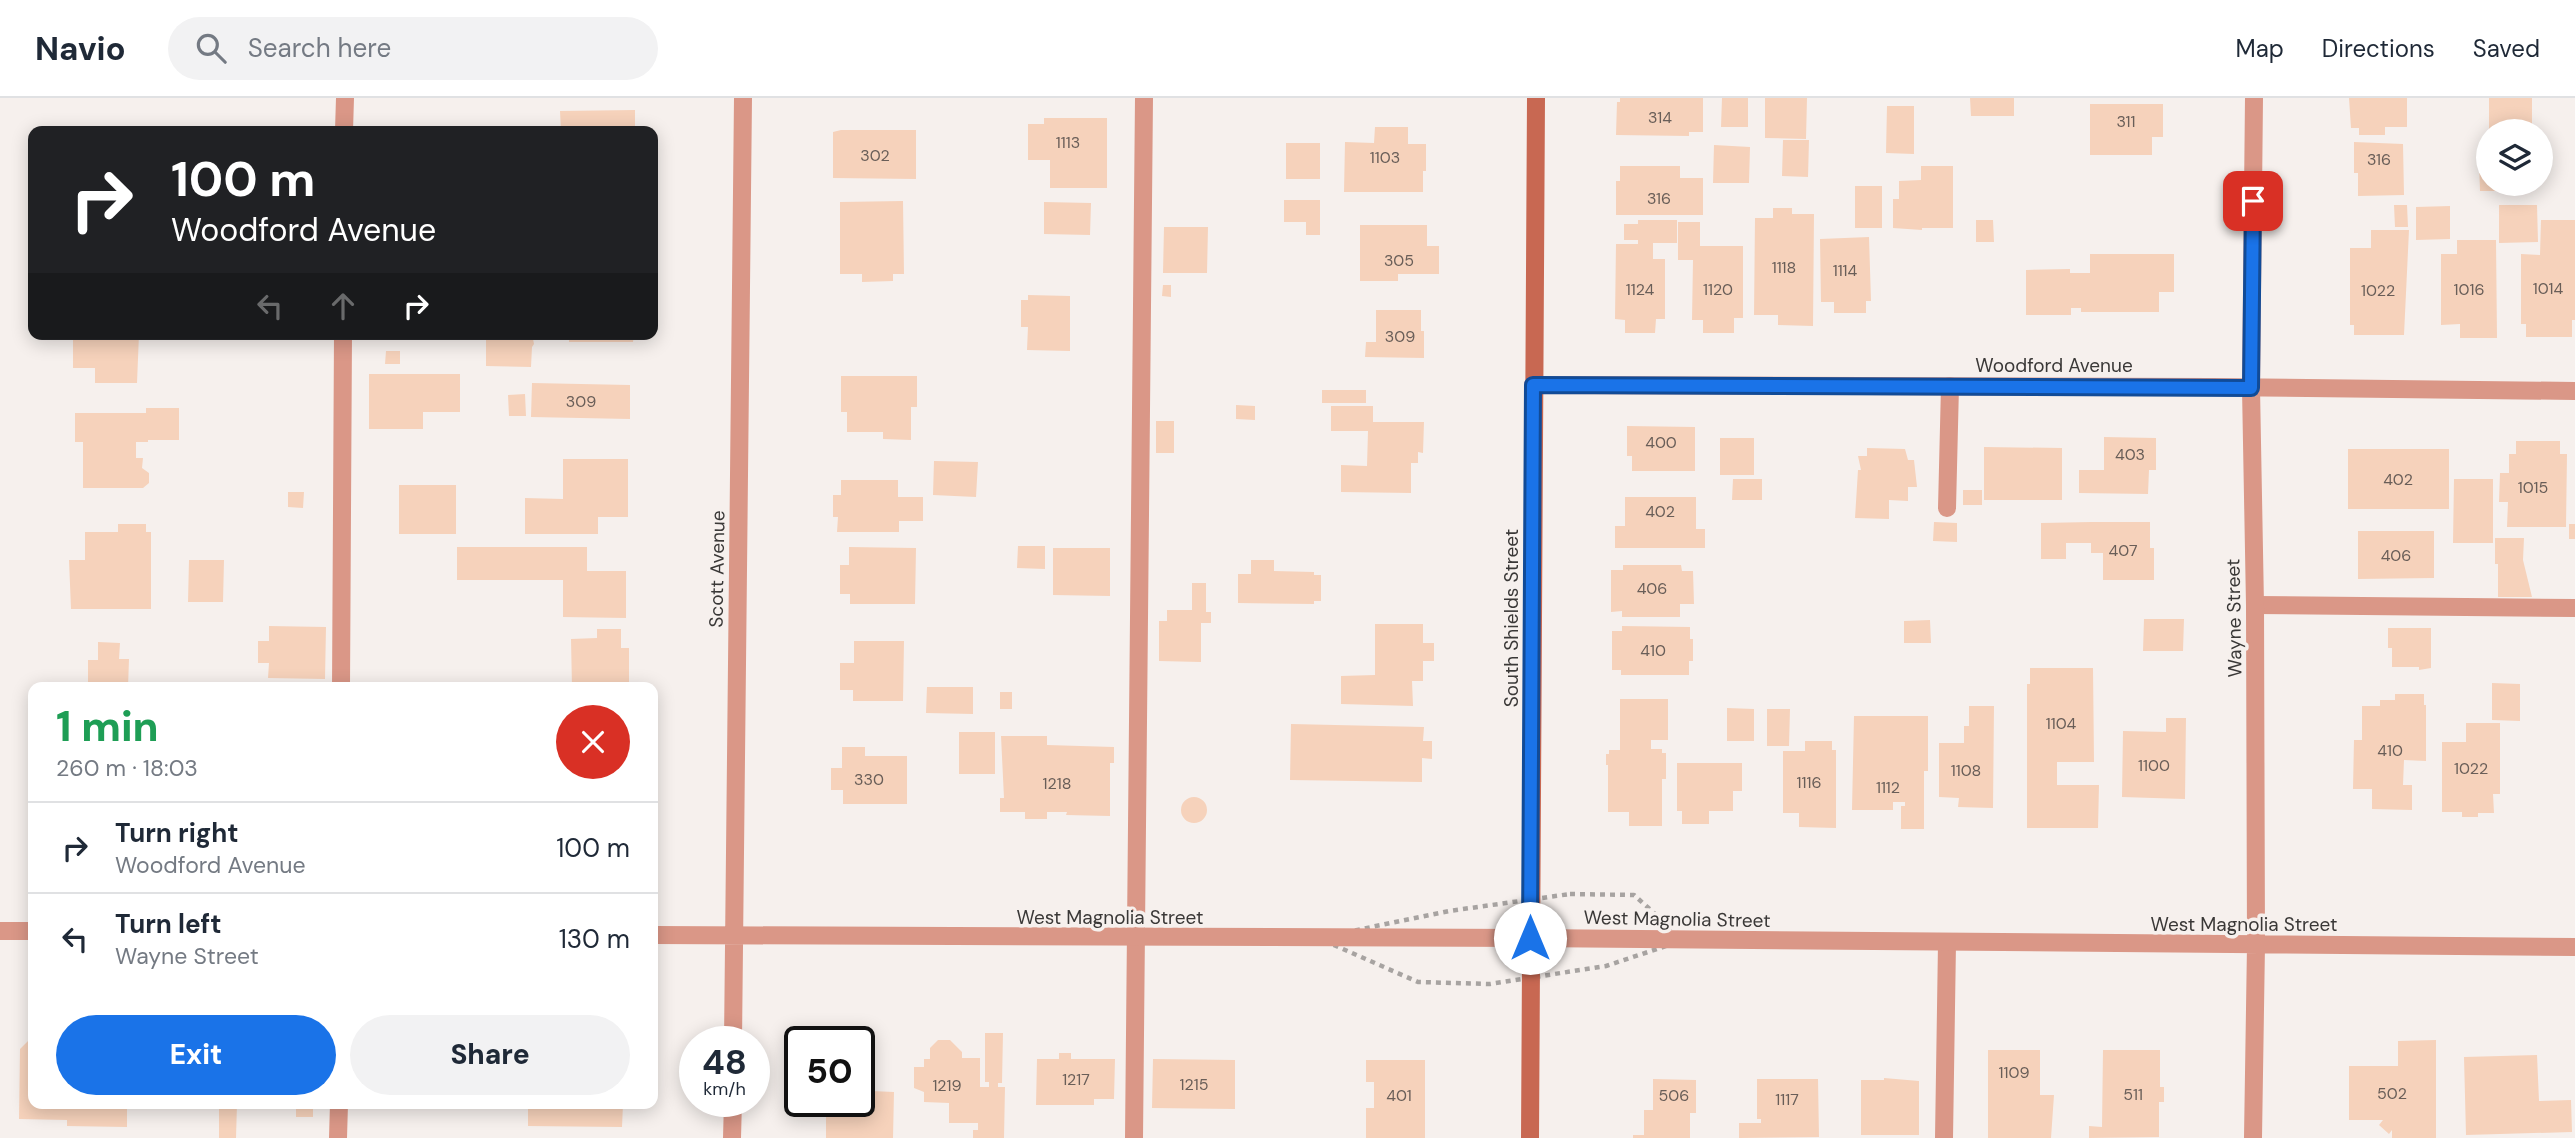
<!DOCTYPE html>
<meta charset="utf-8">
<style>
body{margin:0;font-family:"DM Sans",sans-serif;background:#f2f2f3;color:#1f2937;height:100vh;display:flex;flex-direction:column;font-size:26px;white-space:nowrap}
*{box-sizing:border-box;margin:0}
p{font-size:23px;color:#747a83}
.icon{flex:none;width:38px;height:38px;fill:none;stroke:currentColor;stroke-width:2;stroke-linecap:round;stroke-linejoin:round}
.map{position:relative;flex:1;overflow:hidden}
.details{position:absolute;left:28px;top:584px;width:630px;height:427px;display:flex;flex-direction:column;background:#fff;border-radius:14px;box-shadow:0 4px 18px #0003}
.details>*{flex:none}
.guide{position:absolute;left:28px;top:28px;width:630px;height:214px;border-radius:14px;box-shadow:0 4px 18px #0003;background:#202124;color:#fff;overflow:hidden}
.buttons{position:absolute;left:2476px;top:21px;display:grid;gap:14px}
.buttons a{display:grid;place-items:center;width:77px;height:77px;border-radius:50%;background:#fff;box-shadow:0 4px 18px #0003;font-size:35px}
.speed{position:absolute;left:679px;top:928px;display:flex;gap:14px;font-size:35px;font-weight:700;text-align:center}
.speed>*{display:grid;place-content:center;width:91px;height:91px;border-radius:50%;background:#fff;box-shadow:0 4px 18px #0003;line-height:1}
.speed small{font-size:18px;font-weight:400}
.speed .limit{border:4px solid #111;border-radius:10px;background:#fff;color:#111}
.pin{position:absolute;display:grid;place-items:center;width:60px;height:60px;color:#fff;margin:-30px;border-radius:14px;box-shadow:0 4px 10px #0006}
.me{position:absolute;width:77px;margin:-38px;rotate:0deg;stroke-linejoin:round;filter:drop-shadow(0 0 5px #0008)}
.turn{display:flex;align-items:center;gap:24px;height:147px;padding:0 28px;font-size:32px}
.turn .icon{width:91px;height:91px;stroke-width:2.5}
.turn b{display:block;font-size:49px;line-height:60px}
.lanes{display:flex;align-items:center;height:66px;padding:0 28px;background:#0003;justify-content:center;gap:35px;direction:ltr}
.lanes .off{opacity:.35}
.round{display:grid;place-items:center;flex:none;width:74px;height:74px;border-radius:37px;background:#f2f2f3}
.headline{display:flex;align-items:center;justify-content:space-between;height:119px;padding:0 28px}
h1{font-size:42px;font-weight:800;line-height:52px;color:#1e9e55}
.button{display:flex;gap:14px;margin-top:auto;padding:14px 28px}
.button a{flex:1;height:80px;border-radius:42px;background:#1a73e8;color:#fff;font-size:28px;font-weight:800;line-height:80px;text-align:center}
.button a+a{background:#f2f2f3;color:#1f2937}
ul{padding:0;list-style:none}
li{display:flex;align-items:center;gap:21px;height:91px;padding:0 28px;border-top:2px solid #e0e1e3}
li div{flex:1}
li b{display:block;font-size:26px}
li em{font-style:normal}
header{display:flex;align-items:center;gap:42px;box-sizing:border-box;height:98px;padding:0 35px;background:#fff;border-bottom:2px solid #e0e1e3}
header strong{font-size:33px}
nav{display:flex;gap:38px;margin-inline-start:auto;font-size:24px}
.search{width:490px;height:63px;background:#f2f2f3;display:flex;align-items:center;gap:18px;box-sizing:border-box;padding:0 24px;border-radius:38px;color:#747a83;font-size:26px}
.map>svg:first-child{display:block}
</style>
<header>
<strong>Navio</strong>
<div class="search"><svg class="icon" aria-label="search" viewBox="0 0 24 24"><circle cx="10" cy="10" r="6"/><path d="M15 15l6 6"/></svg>Search here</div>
<nav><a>Map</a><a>Directions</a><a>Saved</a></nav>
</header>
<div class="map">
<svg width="2575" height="1040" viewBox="0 0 2575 1040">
<rect width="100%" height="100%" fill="#f6f0ed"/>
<path fill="#f6d2bb" d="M1620,0H1703V34H1689V38L1616,37L1617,4H1620Z
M1722,0H1748V29H1721Z
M1765,0H1807L1806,41L1765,40Z
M1970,0H2014V18H1971Z
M2349,0H2407V29H2385V37H2359V30H2351Z
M2489,0H2532V32H2489Z
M2090,6H2163V39H2152V57H2090Z
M1887,8H1914V56L1886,55Z
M635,12V33H561L560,13Z
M1044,20H1107V90H1050V62H1028V26H1044Z
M407,29H487V33H407Z
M1375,29H1408V46H1426V73H1423V94H1344L1345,44L1374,45Z
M841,32H916V81L833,80V34Z
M1783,42H1809L1808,79L1782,78Z
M2354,44L2403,46L2404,97L2358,98V75H2354Z
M1286,45H1320V81H1286Z
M1714,47L1750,49L1749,85H1713Z
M2479,64H2488V86H2496V93H2480Z
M1620,68H1680V80H1703V117H1616V83H1620Z
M1921,68H1953V130H1922V132L1893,130V101H1899V83L1921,82Z
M1855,88H1882V130H1855Z
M1284,102H1320V137H1306V124H1284Z
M903,103L904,176H893V183L862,184V176H840V104Z
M1044,104L1091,105L1090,137L1044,136Z
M2394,107H2407L2408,129H2395Z
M2499,107H2537L2538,144L2499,145Z
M2450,108V141L2416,142V109Z
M1773,110H1792V116H1814L1813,228L1778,227V217H1754L1755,120H1773Z
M1638,122H1677V145H1653V161H1665V221H1656L1655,235H1625V222L1615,221L1616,146H1638V142H1624V126H1638Z
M1976,122H1993L1994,144H1976Z
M2541,122H2575V222H2572V239H2526V226H2521V156L2540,157Z
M1678,124H1700V148H1743V220H1734V235H1703V222H1692L1693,162H1678Z
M1360,127H1427V148H1439V176H1398V183H1360Z
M1164,129H1208L1207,175H1163Z
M2371,132H2409L2404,237H2354V227H2350V150H2371Z
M1869,139L1871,203H1866V215H1834V204H1821L1820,141Z
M2457,142H2496L2497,240H2460V226L2441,227V156H2457Z
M2090,156H2174V194H2159V214H2081V210H2071V217H2026V172L2070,171V175H2090Z
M1163,187H1171V199L1162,198Z
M1028,197L1070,198V253L1027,252L1028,229H1021V202H1028Z
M1376,212H1421V233H1424V260L1365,259L1366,244H1376Z
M73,236H139L137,285H95V270H73Z
M486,236H532L534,246L532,249L531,269L486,268Z
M569,236H634L633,244H569Z
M386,253H400V266H385Z
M369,276H460V314H423V331H369Z
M841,278H917V309H911V342L883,341V334H847V314H841Z
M532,285L630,287V321L531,319Z
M1322,292H1366V305H1322Z
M525,296L526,318H509L508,297Z
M1236,307L1255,308V322L1236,321Z
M1331,308H1373V324H1424L1423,355L1418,354V365H1411V395L1341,394V367L1367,368L1368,333H1331Z
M146,310H179V342H148V344H136V360H143L142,370L149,375V385L143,390H83V344H75V315H146Z
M1156,323H1174V355H1156Z
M1627,328L1695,329V373H1632V358H1627Z
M2104,339L2156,340V372H2149L2148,396L2079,395V372H2104Z
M1720,340H1754V377H1720Z
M2516,343H2560V356H2567L2566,429H2507L2508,404H2499L2500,375H2509V356H2516Z
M1984,349L2062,350V402H1984Z
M1867,350L1905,351L1908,362H1914L1917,389H1908V403L1889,402V421L1855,420L1858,372H1861L1858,358H1867Z
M2348,351H2449V411H2348Z
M563,361H628V419H598V436H525V400L563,401Z
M934,363L978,364L976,399L933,397Z
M1733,381H1762V402H1732Z
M2454,381H2493V445H2453Z
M841,382H898V399H923V423H899V434H837L838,419H833V397H841Z
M399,387H456V436H399Z
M1963,392H1982V407H1963Z
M288,394H304L303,410L288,409Z
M1625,399H1696V431H1705V450H1615V428H1625Z
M1934,424L1957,425V444L1933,443Z
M2091,424H2150V450H2154V482H2103V455H2091V445H2066V461H2041V425Z
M118,426H146V434H151V511H71L69,462H85V434H118Z
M2569,426H2575V441H2569Z
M2358,433H2434V480L2358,481Z
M2495,440H2524L2523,462L2532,499H2498V466H2495Z
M1018,448H1045V471L1017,470Z
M457,449H587V473H626V520L563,519V482H457Z
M849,449L916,450L915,506H850V496H840V467H849Z
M1053,450H1110V498L1053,497Z
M189,462H224L223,504H188Z
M1251,462H1274V473L1314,474V477H1321V503H1314V506L1238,505V476H1251Z
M1623,467H1681L1682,473H1693L1694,506H1680V519H1622V513L1611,514V472H1623Z
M1192,485H1206V514H1211V525H1201V564L1159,563V523H1167V512H1192Z
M2144,521H2184L2183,553H2143Z
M1930,522L1931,545H1904V523Z
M1375,526H1423V545H1434V563H1423V583H1412L1413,608L1341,606V578L1375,577Z
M269,528L326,529L325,581L268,580L269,565H258V543H269Z
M1622,528L1690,529V541H1693V563H1689V577H1621V572H1612V533H1622Z
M2388,530H2431V570L2419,572V569H2392V550H2388Z
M597,531H621V550H629V590H572L571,541L597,540Z
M854,543H904L903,603H853V592H840V565H854Z
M98,544L120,545L119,561H129L128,590H88V562H98Z
M2030,570H2093L2094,664H2057V687H2099L2098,730H2027V586H2030Z
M2492,585L2520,586V623L2492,622Z
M927,589H973V616L926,615Z
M1000,594H1012V611H1000Z
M2395,596H2424V607H2426V663L2404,662L2403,687H2412V712L2372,711V691H2353L2354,642H2362V608H2380V602H2395Z
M1620,601H1668V642H1651V651H1662V655H1666V681H1662V728H1629V714H1608V667H1606V656H1609V652H1620Z
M1969,608H1994L1993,710L1958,709L1959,700L1939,699V645H1964V628H1969Z
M1727,610L1754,611V643H1727Z
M1767,611H1790L1789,648H1767Z
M1854,618H1928V673H1924V731H1901V708H1905V704H1893V712H1852Z
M2166,620H2186L2185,701L2122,699L2123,633L2166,634Z
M2466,625H2500V696H2493L2494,715H2478V719H2462V714H2442V644H2466Z
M1291,626L1424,629L1423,643H1432V661L1422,660V684L1290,682Z
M959,634H995V676H959Z
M1001,638H1047V647L1114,649V665H1110V718L1066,717L1067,714H1047V721H1025V714H1000V700H1004Z
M1805,643H1832V652H1836V730L1799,729V715H1783V653H1805Z
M842,649H865V658H907V706H843V692H831V670H842Z
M1677,665H1742V693H1733V713H1709V726H1682V713H1677Z
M1181 712a13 13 0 1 1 26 0a13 13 0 1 1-26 0Z
M985,935H1003L1002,985H998V989H1005L1004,1040H973V1032H978V1025H949V1005L924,1004V994L914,990V969H924V961H930V950L938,942H950L962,954V960H980V989H989V984H985Z
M33,938V1006H127V1029L67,1028V1022L19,1021L20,951Z
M2436,942V1040H2392V1032L2389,1036L2379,1027L2383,1022H2349V968H2398V943Z
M1988,952H2040V997H2054L2051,1040H1988Z
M2103,952H2160V989H2164V1004H2159V1039L2089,1040V1028L2102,1029Z
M1059,955H1071V961H1115L1114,1001H1094V1007H1036L1037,961H1059Z
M2537,957L2539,1003L2571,1002L2572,1034L2466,1037L2464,959Z
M859,958H871V993L894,994L893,1040H826V1003H859Z
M1153,961L1235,962V1011L1152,1010Z
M1366,962H1425V1040H1366V1010H1374V984H1366Z
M1884,980L1919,983V1037H1861V982H1884Z
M1653,981L1696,982V1015H1690V1040H1633V1037H1644V1012H1653Z
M1757,981H1818L1819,1039L1739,1040V1025H1761V1021H1757Z
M219,1006H237L236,1040H219Z
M296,1006H313V1019H296Z
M528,1006H623L622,1029L528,1028Z"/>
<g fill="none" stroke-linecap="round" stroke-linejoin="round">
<path stroke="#a7a3a1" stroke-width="4.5" stroke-dasharray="5 5" stroke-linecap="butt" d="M1570,796L1634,797L1684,842L1606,868L1490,886L1418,884L1318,840L1449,813Z"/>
<path stroke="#da9787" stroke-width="18" d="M344,33L345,0
M1947,410L1950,288
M2255,507L2575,510
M341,590L343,236
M338,1040L339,1006
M1134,1040L1144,0
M1944,1040L1947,845"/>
<path stroke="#da9787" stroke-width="18" d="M1533,287L2212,289L2575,293
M0,833H33
M653,837L1530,840L2575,849
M733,943L743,0
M732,1040L733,1003
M2253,1040L2256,847L2255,507L2251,290L2254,0"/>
<path stroke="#c86852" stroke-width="18" d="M1530,1040L1536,0"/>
</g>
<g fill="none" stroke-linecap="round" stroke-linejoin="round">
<g stroke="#114b97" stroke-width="18">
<path id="route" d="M1530,840L1533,287L2251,290L2253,103"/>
</g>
<use href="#route" stroke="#1a73e8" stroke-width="12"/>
</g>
<g text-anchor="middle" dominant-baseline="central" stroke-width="7" stroke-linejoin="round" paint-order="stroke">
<g font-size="16" fill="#695e58">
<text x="1660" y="19">314</text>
<text x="2126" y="23">311</text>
<text x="1068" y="44">1113</text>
<text x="875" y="57">302</text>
<text x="1385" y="59">1103</text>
<text x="2379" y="61">316</text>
<text x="1659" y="100">316</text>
<text x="1399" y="162">305</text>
<text x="1784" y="169">1118</text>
<text x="1845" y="172">1114</text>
<text x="2548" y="190">1014</text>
<text x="1640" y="191">1124</text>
<text x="1718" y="191">1120</text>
<text x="2469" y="191">1016</text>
<text x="2378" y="192">1022</text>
<text x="1400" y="238">309</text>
<text x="581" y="303">309</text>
<text x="1661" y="344">400</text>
<text x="2130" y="356">403</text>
<text x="2398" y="381">402</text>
<text x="2533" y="389">1015</text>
<text x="1660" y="413">402</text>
<text x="2123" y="452">407</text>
<text x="2396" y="457">406</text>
<text x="1652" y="490">406</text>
<text x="1653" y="552">410</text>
<text x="2061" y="625">1104</text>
<text x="2390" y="652">410</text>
<text x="2154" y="667">1100</text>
<text x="2471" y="670">1022</text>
<text x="1966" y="672">1108</text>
<text x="869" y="681">330</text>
<text x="1809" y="684">1116</text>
<text x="1057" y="685">1218</text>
<text x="1888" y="689">1112</text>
<text x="2014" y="974">1109</text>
<text x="1076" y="981">1217</text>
<text x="1194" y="986">1215</text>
<text x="947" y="987">1219</text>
<text x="2392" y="995">502</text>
<text x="2133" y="996">511</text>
<text x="1399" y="997">401</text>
<text x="1674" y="997">506</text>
<text x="1787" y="1001">1117</text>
</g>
<g font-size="19" fill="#3a3837" stroke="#f6f0ed">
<text x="2054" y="267">Woodford Avenue</text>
<text transform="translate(717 471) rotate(-89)">Scott Avenue</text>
<text transform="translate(1511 520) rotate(-90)">South Shields Street</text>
<text transform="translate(2234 520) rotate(-91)">Wayne Street</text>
<text x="1110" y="819">West Magnolia Street</text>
<text transform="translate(1677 821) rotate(1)">West Magnolia Street</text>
<text x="2244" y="826">West Magnolia Street</text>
</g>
</g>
</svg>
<div class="buttons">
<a><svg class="icon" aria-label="layers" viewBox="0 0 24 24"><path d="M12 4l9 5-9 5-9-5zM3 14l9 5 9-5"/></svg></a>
</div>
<div class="speed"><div>48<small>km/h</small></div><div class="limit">50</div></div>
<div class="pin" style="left:2253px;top:103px;background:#d93025"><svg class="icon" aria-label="arrive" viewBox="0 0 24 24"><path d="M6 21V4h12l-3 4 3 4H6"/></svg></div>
<svg class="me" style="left:1530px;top:840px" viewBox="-20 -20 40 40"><circle r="19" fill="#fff"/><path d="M0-13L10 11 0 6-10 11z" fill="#1a73e8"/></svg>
<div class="guide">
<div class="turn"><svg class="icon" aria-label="right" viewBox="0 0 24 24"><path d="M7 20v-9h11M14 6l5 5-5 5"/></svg><div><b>100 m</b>Woodford Avenue</div></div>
<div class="lanes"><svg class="icon off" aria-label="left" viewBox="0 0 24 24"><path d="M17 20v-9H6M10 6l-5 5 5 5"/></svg><svg class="icon off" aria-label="ahead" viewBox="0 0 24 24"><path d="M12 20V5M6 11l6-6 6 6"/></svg><svg class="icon" aria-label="right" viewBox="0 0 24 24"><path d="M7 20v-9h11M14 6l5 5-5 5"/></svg></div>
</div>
<section class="details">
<div class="headline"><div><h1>1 min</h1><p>260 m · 18:03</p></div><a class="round" style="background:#d93025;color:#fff"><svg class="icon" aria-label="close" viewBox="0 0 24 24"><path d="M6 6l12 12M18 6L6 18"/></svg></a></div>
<ul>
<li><svg class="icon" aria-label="right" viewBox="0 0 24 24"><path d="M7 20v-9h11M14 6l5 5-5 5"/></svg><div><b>Turn right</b><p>Woodford Avenue</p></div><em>100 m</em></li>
<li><svg class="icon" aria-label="left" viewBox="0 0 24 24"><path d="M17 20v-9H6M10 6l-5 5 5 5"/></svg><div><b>Turn left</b><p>Wayne Street</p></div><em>130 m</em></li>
</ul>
<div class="button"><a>Exit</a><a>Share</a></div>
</section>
</div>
